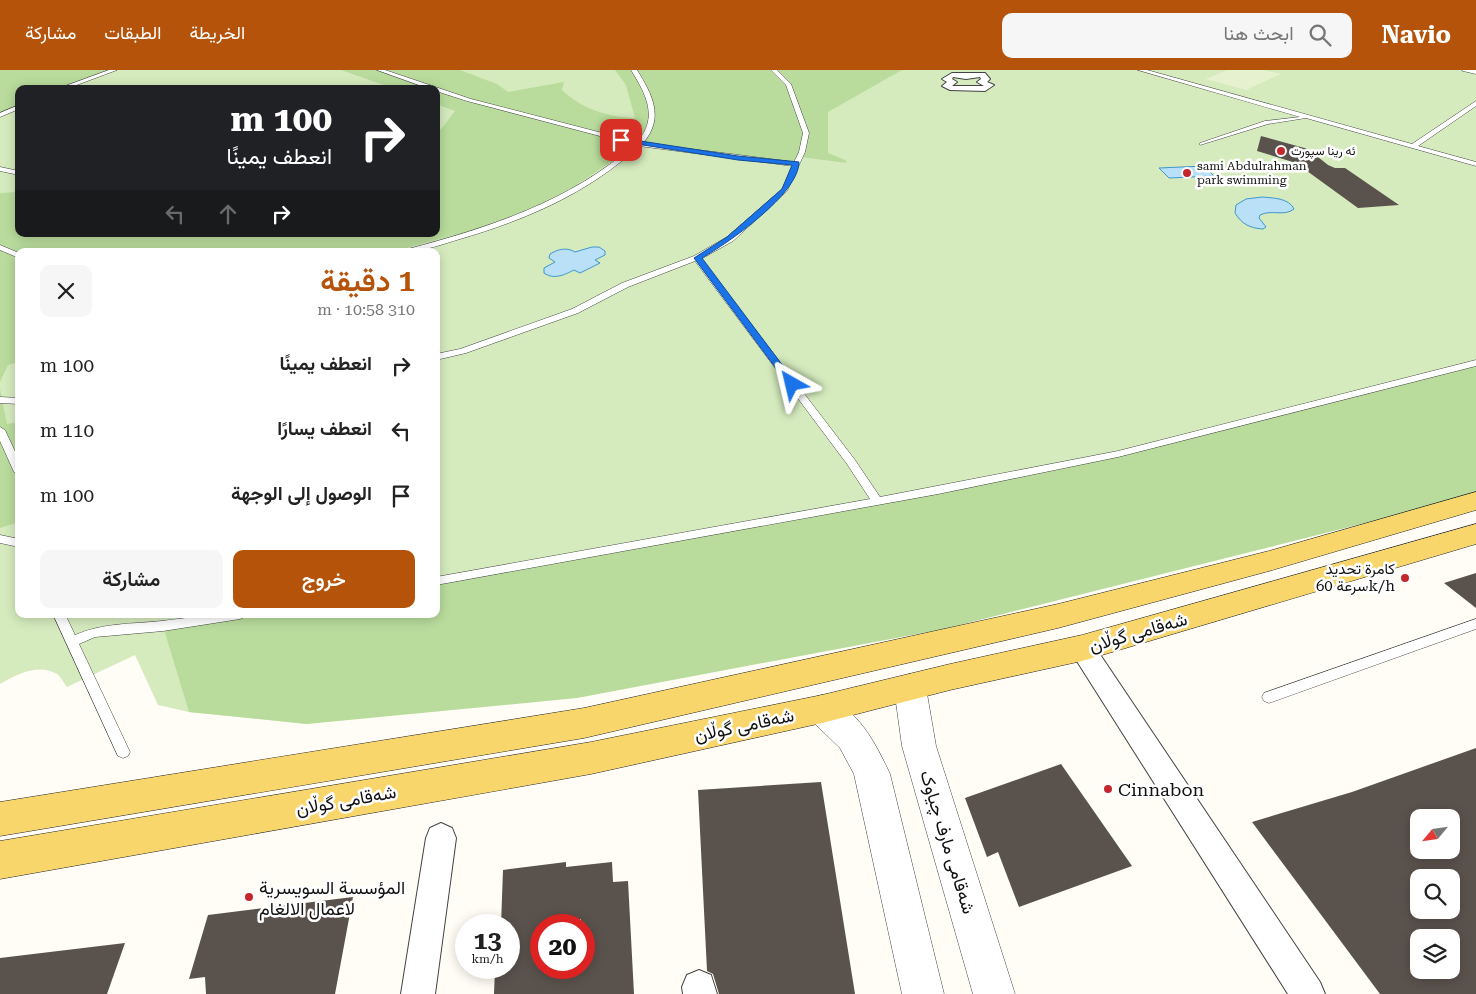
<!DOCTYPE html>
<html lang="ar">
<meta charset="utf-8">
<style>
body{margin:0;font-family:"Roboto Serif",Vazirmatn,serif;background:#f6f6f6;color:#222;direction:rtl;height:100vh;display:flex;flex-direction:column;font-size:19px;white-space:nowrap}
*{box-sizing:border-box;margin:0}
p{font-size:16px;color:#767676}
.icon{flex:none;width:28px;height:28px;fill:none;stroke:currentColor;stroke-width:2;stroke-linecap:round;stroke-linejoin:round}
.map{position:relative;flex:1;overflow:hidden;direction:ltr}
.details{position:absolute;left:15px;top:178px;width:425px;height:370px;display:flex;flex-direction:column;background:#fff;border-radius:10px;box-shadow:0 2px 12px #0003;direction:rtl}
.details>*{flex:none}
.guide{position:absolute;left:15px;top:15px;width:425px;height:152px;border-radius:10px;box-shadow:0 2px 12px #0003;direction:rtl;background:#202124;color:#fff;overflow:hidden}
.needle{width:32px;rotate:241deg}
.tools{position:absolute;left:1410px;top:739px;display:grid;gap:10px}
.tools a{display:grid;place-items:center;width:50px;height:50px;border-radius:10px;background:#fff;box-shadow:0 2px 12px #0003;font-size:25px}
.speed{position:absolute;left:455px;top:844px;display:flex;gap:10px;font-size:25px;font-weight:700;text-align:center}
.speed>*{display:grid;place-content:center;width:65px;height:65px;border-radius:50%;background:#fff;box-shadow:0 2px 12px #0003;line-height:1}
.speed small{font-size:12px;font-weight:400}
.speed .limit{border:8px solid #d22;background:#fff;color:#111}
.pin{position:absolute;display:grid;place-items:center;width:42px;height:42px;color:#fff;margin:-21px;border-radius:10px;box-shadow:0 2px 8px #0006}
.me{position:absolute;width:55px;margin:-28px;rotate:323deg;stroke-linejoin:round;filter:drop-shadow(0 0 4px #0008)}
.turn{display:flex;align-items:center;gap:18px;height:105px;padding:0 25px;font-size:22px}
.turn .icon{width:65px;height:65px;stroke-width:2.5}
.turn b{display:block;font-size:35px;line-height:42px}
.lanes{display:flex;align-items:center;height:48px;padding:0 25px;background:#0003;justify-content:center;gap:25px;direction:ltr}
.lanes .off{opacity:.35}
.round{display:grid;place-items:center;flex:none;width:52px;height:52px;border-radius:10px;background:#f6f6f6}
.overview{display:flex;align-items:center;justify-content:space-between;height:85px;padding:0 25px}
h1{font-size:30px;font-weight:600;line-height:38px;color:#b45309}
.button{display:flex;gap:10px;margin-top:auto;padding:10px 25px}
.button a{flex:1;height:58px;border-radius:10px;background:#b45309;color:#fff;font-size:20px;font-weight:600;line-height:58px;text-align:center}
.button a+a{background:#f6f6f6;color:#222}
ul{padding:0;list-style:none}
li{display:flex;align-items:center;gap:15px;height:65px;padding:0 25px}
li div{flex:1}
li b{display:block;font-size:19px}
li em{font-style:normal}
header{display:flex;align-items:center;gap:30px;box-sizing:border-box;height:70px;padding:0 25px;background:#b45309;color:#fff}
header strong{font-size:24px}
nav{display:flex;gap:28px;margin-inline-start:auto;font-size:18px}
.search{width:350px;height:45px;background:#f6f6f6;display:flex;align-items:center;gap:12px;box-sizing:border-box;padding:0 18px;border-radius:10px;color:#767676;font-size:19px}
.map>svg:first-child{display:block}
</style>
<header>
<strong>Navio</strong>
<div class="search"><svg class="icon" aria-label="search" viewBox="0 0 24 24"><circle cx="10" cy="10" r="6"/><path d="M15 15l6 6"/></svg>ابحث هنا</div>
<nav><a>الخريطة</a><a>الطبقات</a><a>مشاركة</a></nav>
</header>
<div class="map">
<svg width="1476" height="924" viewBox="0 0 1476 924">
<rect width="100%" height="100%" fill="#fffdf5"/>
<path fill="#d5ebbd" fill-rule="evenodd" d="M0,0H1476V398L307,654L189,642L158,635L135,585L67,617C64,613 60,606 57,604C38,593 16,605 0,614ZM19,19H436V164H19ZM19,181H436V544H19Z"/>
<path fill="#b9dc9c" d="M0,0H117L60,19H19V37L0,45Z
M341,0H460L497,14L508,22L564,12L562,20C582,39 608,47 635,48L626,15L615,0H902L828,42V83L845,90L847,93L800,87L796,94L638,74L575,116L545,133L484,157L395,181H19V292L8,295L0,312V123L19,122V164H436V63C444,58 449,48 455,41L436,34V19H395Z
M1476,293V425L944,559L577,628L307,654L189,642L163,556L235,544H436V509L1118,384Z
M0,319L7,354L19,352V452L0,458Z"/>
<path fill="#e6f2cf" d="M1227,0H1264L1281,4L1246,20L1206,9Z"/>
<path fill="#b9e0f7" stroke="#3f96cf" d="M1204,96L1214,106L1169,108L1159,98Z
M1262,127C1273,128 1289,128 1294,139C1284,147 1272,139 1260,145L1259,148L1266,157L1263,159C1249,158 1242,154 1235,143L1236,135L1246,129Z
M592,177H599L605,181V185L595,190L600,193L580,203L574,200C564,205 554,210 544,203V198L555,192L549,188L550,184C558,179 567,177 575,182Z"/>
<path fill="#5a524d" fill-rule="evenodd" d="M1261,66L1308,79L1328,95L1335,98H1345L1399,135L1358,138L1296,93L1257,81Z
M1476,503V538L1444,513Z
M1476,678V924H1380L1252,752L1352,722ZM1419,748H1451V780H1419ZM1419,808H1451V840H1419ZM1419,868H1451V900H1419Z
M1061,694L1132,796L1019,837L998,782L987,787L965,728Z
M821,712L855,924H719L713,904L707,901L698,720Z
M566,792V797L612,792L613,812L628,811L634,924H494L495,898H509V855H501L503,800ZM581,849V852H584V898H541V855Z
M353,827L335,924H206L205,907L189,909L208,845Z
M125,873L107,924H0V888Z"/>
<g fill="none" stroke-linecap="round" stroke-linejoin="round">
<g stroke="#444" stroke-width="1">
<path id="service" d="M109,0H117L66,19H57Z
M377,0H385L471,29L637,72C659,48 646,24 631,0H637C652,24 665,48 643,73L794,92L799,82L803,63L786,15L771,0H777L791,14L809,63L805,82L787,121L733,171L701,189L855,390L880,427L1118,381L1476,290V296L1118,387L938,424L436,515V507L870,429L847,394L695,191L628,217L578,243L466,283L436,290V284L460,279L572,239L622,213L694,186L727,167L782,119L793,96L639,76C589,123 525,150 460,169C443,174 425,181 407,181L408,179C490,157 569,132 634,75L467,31L436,21V19H430Z
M1138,0H1147L1412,74L1476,31V36L1418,76L1476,92V96L1306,48L1268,54L1200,75V73L1265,51L1300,47Z
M1462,0H1476V4L1463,1Z
M19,35V39L0,47V43Z
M0,97L19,101V105L0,101Z
M0,175L19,183V188L0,180Z
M0,327L19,328V334L0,333Z
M0,357L5,360L19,390V405L14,402L0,371Z
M0,465L19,469V477L0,473Z
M53,544H65L75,565C102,553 132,554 162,551C190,548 218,542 246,544L244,547L240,549L163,561L95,567L79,574L130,682L128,686L123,688L118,686Z
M1476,549V559L1269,633L1264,631L1262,627L1264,623Z"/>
</g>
<g stroke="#444" stroke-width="2">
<path id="pedestrian" d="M952,3H985L990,9L987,12L994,15L985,21L950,20L942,16L947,12L942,9ZM953,7L966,9L980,7L981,9L977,12L984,16H952L957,12L952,9Z"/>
</g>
<g stroke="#444" stroke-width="2">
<path id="minor" d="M1082,568L1091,571L1320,912L1325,924H1288L1073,585L1069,578L1073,571Z
M441,753L452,758L456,768L435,924H401L426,768L430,758Z
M699,900L711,905L717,924H683L682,917L687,905Z"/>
</g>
<g stroke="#444" stroke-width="1">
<path id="tertiary" d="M910,604L921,608L926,618L936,676L1015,924H973L902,676L894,618L899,608Z
M822,625C857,637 875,672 890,704L944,924H902L854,704L840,678L810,649L805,639L810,629Z"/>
</g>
<g stroke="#222" stroke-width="1">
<path id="primary" d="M1476,422V440L1269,501L1058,558L584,668L0,766V732L584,638L1058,534L1269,481Z
M1476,454V474L1082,591L950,620L822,653L591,704L0,809V771L591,672L822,625L950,594L1082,565Z"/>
</g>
<use href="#service" fill="#fff" fill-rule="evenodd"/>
<use href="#pedestrian" fill="#fff" fill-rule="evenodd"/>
<use href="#minor" fill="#fff" fill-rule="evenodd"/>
<use href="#tertiary" fill="#fff" fill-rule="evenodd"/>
<use href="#primary" fill="#f9d66b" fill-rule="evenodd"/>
</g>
<path fill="#1a73e8" stroke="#114b97" d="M621,68L738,86L799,92C799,124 728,173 702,188L795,312V316H789L694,188L727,167L782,119L792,95L738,90L618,71Z"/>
<g fill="#c4262e" stroke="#fff" stroke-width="2">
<circle cx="1281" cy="81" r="5"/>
<circle cx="1187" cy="103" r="5"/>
<circle cx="1405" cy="508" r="5"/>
<circle cx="1108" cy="719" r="5"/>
<circle cx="249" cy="827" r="5"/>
</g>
<g text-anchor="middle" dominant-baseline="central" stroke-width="5" stroke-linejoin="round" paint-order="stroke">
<g font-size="12" fill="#111" stroke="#fff" text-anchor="start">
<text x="1291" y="81">ئه رينا سپورت</text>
<text x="1197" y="96">sami Abdulrahman<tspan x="1197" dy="14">park swimming</tspan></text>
</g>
<g font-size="15" fill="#111" stroke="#fff" text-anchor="end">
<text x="1395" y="499">كامرة تحديد<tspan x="1395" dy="17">سرعة 60k/h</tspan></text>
</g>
<g font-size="18" fill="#111" stroke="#fff">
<text transform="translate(1138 562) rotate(-16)">شەقامی گوڵان</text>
<text transform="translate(744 655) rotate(-12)">شەقامی گوڵان</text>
<text transform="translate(346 730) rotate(-10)">شەقامی گوڵان</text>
<text transform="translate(948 772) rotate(73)">شەقامی مارف چیاوک</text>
</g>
<g font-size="18" fill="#111" stroke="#fff" text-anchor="start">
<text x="1118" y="719">Cinnabon</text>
<text x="259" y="817">المؤسسة السويسرية<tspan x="259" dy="21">لاعمال الالغام</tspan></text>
</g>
</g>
</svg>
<div class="tools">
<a><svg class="needle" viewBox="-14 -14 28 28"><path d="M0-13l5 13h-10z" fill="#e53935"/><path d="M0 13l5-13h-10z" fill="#767676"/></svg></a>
<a><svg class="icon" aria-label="search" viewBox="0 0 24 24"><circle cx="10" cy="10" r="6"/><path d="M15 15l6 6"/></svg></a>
<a><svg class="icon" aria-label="layers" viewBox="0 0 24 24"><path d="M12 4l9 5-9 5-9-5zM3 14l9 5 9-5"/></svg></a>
</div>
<div class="speed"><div>13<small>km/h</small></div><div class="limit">20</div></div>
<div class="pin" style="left:621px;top:70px;background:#d93025"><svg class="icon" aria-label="arrive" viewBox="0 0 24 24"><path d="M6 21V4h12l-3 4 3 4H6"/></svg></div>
<svg class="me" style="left:792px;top:314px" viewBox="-20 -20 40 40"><path d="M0-17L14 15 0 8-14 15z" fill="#1a73e8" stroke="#fff" stroke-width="4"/></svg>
<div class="guide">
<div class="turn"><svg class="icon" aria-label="right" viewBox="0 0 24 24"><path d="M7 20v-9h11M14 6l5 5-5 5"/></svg><div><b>100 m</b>انعطف يمينًا</div></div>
<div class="lanes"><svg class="icon off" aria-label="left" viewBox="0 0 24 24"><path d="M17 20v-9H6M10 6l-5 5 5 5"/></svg><svg class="icon off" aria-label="ahead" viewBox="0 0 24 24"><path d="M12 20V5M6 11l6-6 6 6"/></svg><svg class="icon" aria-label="right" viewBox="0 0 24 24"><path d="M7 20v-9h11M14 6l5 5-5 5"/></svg></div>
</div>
<section class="details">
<div class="overview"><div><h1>1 دقيقة</h1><p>310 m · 10:58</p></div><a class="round"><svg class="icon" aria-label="close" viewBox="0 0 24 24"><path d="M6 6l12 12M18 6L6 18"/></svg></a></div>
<ul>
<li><svg class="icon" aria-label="right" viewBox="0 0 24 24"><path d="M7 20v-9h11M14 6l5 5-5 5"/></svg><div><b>انعطف يمينًا</b></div><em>100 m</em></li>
<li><svg class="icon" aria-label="left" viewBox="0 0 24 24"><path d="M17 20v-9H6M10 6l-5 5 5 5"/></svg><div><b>انعطف يسارًا</b></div><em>110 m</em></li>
<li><svg class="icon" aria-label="arrive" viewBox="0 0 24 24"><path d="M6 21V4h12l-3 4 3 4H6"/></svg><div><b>الوصول إلى الوجهة</b></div><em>100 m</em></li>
</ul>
<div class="button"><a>خروج</a><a>مشاركة</a></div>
</section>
</div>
